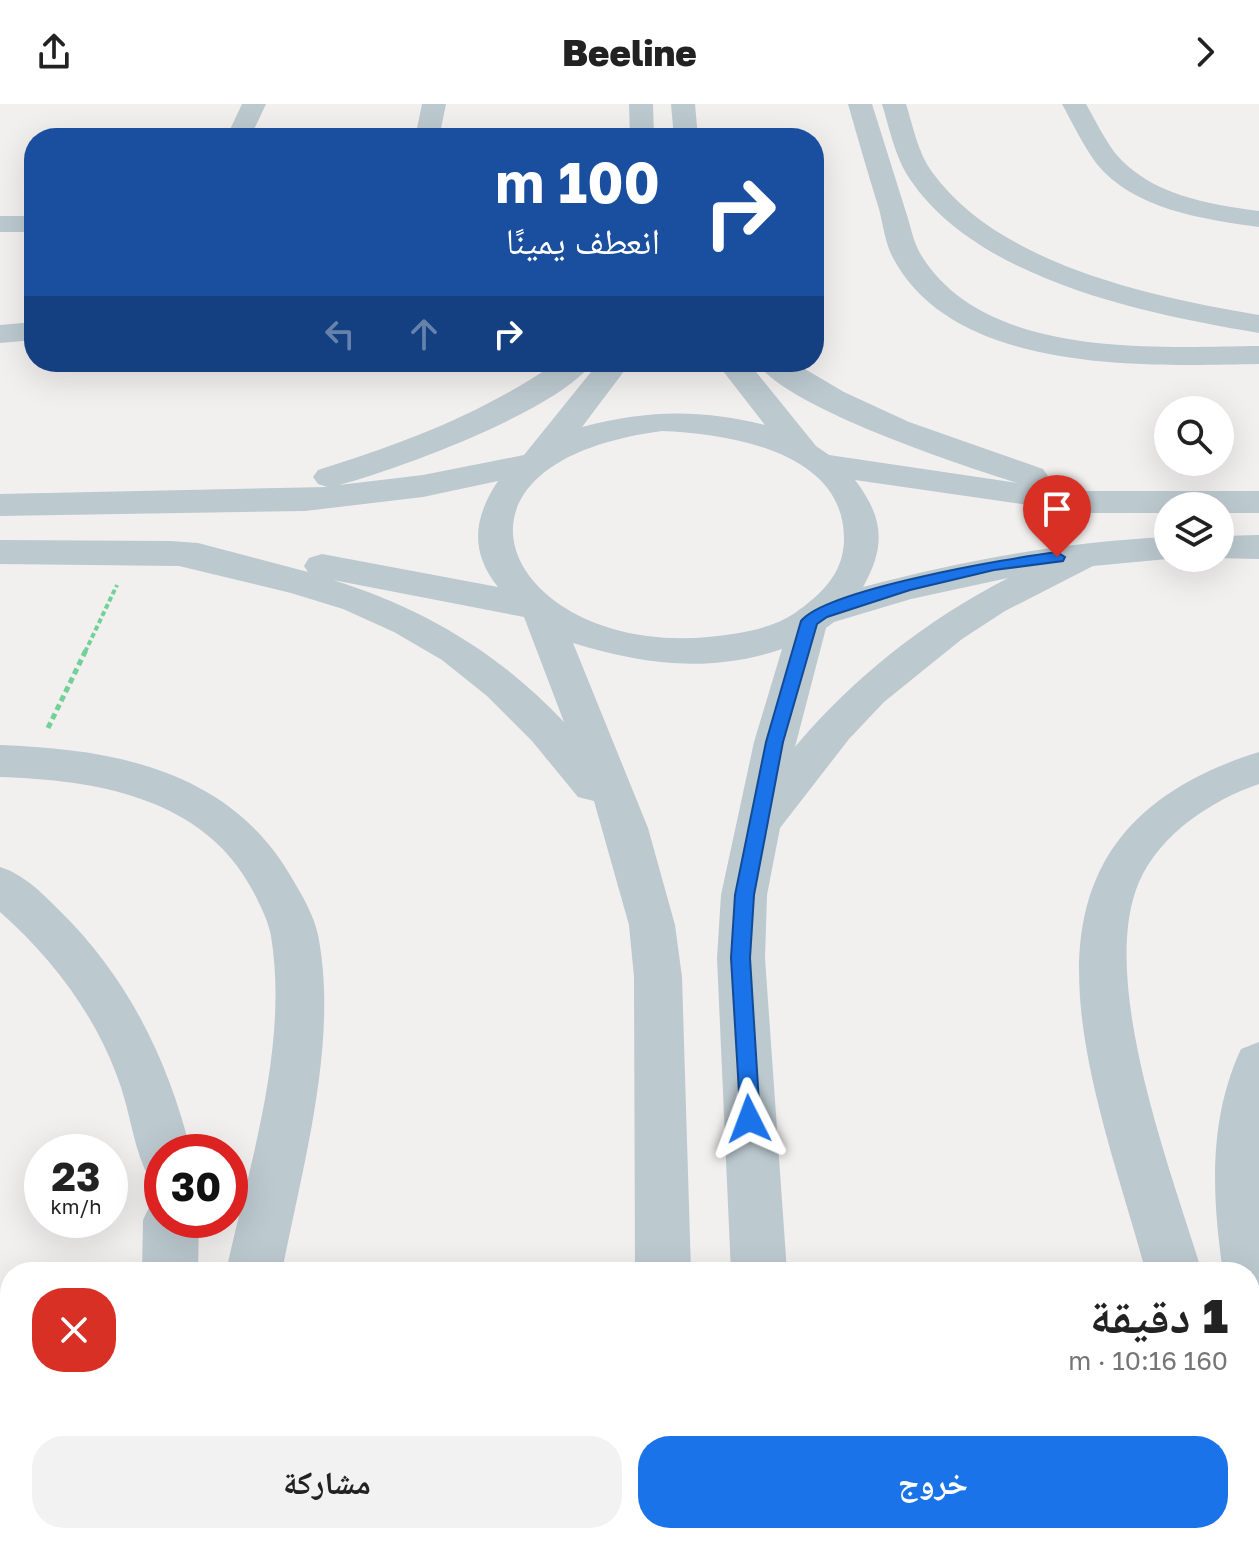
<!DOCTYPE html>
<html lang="ar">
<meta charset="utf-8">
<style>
body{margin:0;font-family:"Golos Text","Noto Naskh Arabic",sans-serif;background:#f2f2f2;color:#222;direction:rtl;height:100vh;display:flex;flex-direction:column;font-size:30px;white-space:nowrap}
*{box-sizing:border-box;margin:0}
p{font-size:26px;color:#767676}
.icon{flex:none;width:44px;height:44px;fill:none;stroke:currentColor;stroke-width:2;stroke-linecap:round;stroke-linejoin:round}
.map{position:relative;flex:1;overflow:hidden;direction:ltr}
.sheet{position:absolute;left:0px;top:1158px;width:1260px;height:282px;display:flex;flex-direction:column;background:#fff;border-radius:32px 32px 0 0;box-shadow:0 8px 32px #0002;direction:rtl}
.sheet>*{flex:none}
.top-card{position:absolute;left:24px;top:24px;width:800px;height:244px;border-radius:32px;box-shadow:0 8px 32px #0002;direction:rtl;background:#1a4fa0;color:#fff;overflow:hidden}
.fabs{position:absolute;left:1154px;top:292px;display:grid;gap:16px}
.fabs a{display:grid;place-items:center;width:80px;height:80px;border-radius:50%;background:#fff;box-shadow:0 8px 32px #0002;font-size:40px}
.speed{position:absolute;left:24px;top:1030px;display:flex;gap:16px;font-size:40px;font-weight:700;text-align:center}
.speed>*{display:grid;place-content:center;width:104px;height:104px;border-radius:50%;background:#fff;box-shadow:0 8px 32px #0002;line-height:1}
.speed small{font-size:20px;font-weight:400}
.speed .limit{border:12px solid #d22;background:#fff;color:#111}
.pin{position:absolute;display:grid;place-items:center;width:68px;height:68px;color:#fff;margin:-82px -34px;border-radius:50% 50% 50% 0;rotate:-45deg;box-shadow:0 0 8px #0007}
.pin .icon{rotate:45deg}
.me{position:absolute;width:88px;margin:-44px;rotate:357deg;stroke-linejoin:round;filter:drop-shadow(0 0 6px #0008)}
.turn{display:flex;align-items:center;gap:28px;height:168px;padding:0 32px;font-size:36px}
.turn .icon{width:104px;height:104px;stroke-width:2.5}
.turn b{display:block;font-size:56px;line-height:68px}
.lanes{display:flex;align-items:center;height:76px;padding:0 32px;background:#0003;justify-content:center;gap:40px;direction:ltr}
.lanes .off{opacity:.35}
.round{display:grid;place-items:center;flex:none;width:84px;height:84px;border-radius:32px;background:#f2f2f2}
.summary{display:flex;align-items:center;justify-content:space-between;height:136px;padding:0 32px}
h1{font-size:48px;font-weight:800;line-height:60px}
.cta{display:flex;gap:16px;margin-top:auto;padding:16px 32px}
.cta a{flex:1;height:92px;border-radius:32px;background:#1a73e8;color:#fff;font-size:32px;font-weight:800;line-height:92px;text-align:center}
.cta a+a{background:#f2f2f2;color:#222}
header{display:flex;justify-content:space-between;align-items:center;height:104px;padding:0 32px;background:#fff;font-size:36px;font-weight:800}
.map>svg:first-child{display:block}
</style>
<header><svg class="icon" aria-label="forward" viewBox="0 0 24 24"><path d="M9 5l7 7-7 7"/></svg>Beeline<svg class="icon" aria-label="share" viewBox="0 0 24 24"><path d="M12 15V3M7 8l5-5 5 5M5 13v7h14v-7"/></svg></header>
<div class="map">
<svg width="1259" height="1439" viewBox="0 0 1259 1439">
<rect width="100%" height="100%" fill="#f2efef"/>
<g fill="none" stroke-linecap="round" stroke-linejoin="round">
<path stroke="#71d196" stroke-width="4" stroke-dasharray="5 3" stroke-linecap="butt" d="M85,548L117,481"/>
<path stroke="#71d196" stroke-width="5" stroke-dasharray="6 4" stroke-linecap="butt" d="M48,624L86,546"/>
<path stroke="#71d196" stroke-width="6" stroke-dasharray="8 5" stroke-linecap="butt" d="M0,1364H10"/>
<path fill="#bcc9cf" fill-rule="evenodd" d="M242,0H266L250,34H226Z
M422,0H446L439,34H415Z
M629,0H653L654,34H630Z
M671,0H695L698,34H674Z
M848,0H872C883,35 894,70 905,105C910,119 913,138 921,151C985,255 1153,243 1259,242V260C1147,262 953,271 892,152C885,138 883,120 879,105C868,70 858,35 848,0Z
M882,0H906C913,22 918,49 932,68C999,161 1152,193 1259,211V229C1145,210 971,175 906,69C894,48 889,23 882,0Z
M1062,0H1086C1095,16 1104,34 1115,49C1150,91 1208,100 1259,107V123C1203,115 1134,106 1096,59C1083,41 1073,20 1062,0Z
M0,112H34V128H0Z
M34,218V236L0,239V221Z
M557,258H593C558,307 398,365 339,381L423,371L524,351L599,258H631L582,323C649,306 698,305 765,321L716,258H748L816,342L829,351L1018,379C961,361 789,305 756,258H793L844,288L909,318L1043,365L1048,372L1043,379L1036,381L1084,387H1259V409H1220V402H1168V409H1084L855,376C884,414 886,442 863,483C964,456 1064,438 1168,433V454H1178L1093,462L1005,507L962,535L884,598L849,635L780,724L767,791L765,854L787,1168H731L717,854L721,791L754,638L782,545C710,569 644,561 573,539L648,724L675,821L682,873L691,1168H635L634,873L629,821L594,697L578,693L532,637L487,592L442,556L394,528L343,505L291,489L179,462L0,460V436L171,437L198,439L308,468L304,462L309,454L322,450L498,483C469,447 474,413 498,377L423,393L305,407L0,412V390L327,383L318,380L313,373L318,366C402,340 484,309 557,258ZM662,327C729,330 846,347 844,437C843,471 820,491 795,509C769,526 738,530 708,533C509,551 413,360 662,327ZM1008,474C925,517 855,572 795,643L826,524L834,518L911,495ZM333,476L524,513L564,618C499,549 423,504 333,476Z
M1259,431V455L1214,454H1220V432Z
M0,641C116,645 232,667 293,776C303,793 314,812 318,831C339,937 302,1064 282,1168H226C249,1061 289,942 271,832C268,816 260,801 253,787C204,693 95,676 0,673Z
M1259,648V680C1212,696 1160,730 1139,778C1097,876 1172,1069 1202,1168H1146C1090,966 986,733 1259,648Z
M0,763C23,770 41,788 58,805C127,872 168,955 191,1048H162V1072L145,1066C132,1036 129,1002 117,972C94,909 50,852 0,808Z
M1259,938V1238L1250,1234V1168H1223C1212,1093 1208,1016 1241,945Z
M162,1093V1116H199L198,1168H142L143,1116L152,1097Z
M1250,1399L1259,1403V1439H1217L1215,1430H1250Z
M86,1430H150L148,1439H84Z
M172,1430H236L234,1439H170Z
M635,1430H699V1439H635Z
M743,1430H807L808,1439H744Z"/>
</g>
<path fill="#1a73e8" stroke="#114b97" stroke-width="2" d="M1057,448L1065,453L1063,457L994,466L910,486L827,513L817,520L783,638L754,791L750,854L760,1015L757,1022L749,1025L741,1022L731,854L735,791L766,638L801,517C827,485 1011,454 1057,448Z"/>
</svg>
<div class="fabs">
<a><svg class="icon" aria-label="search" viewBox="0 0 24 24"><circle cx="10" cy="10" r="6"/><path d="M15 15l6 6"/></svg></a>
<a><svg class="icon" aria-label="layers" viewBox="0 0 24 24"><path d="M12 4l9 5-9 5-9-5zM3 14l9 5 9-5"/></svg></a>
</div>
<div class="speed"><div>23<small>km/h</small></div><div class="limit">30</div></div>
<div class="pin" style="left:1057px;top:453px;background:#d93025"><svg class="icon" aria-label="arrive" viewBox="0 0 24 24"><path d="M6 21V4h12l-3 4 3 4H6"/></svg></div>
<svg class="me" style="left:749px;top:1015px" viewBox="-20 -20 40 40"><path d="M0-17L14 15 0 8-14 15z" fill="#1a73e8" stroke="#fff" stroke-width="4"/></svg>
<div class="top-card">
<div class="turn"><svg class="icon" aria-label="right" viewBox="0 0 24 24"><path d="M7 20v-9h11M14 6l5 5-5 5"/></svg><div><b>100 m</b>انعطف يمينًا</div></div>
<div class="lanes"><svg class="icon off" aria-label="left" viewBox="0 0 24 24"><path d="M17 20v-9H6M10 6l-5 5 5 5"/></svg><svg class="icon off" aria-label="ahead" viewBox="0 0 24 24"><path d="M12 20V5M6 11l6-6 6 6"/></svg><svg class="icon" aria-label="right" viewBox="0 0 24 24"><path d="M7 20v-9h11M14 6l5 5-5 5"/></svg></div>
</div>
<section class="sheet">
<div class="summary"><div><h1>1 دقيقة</h1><p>160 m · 10:16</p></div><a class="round" style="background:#d93025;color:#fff"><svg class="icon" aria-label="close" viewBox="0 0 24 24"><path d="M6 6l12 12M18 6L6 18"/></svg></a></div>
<div class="cta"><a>خروج</a><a>مشاركة</a></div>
</section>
</div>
